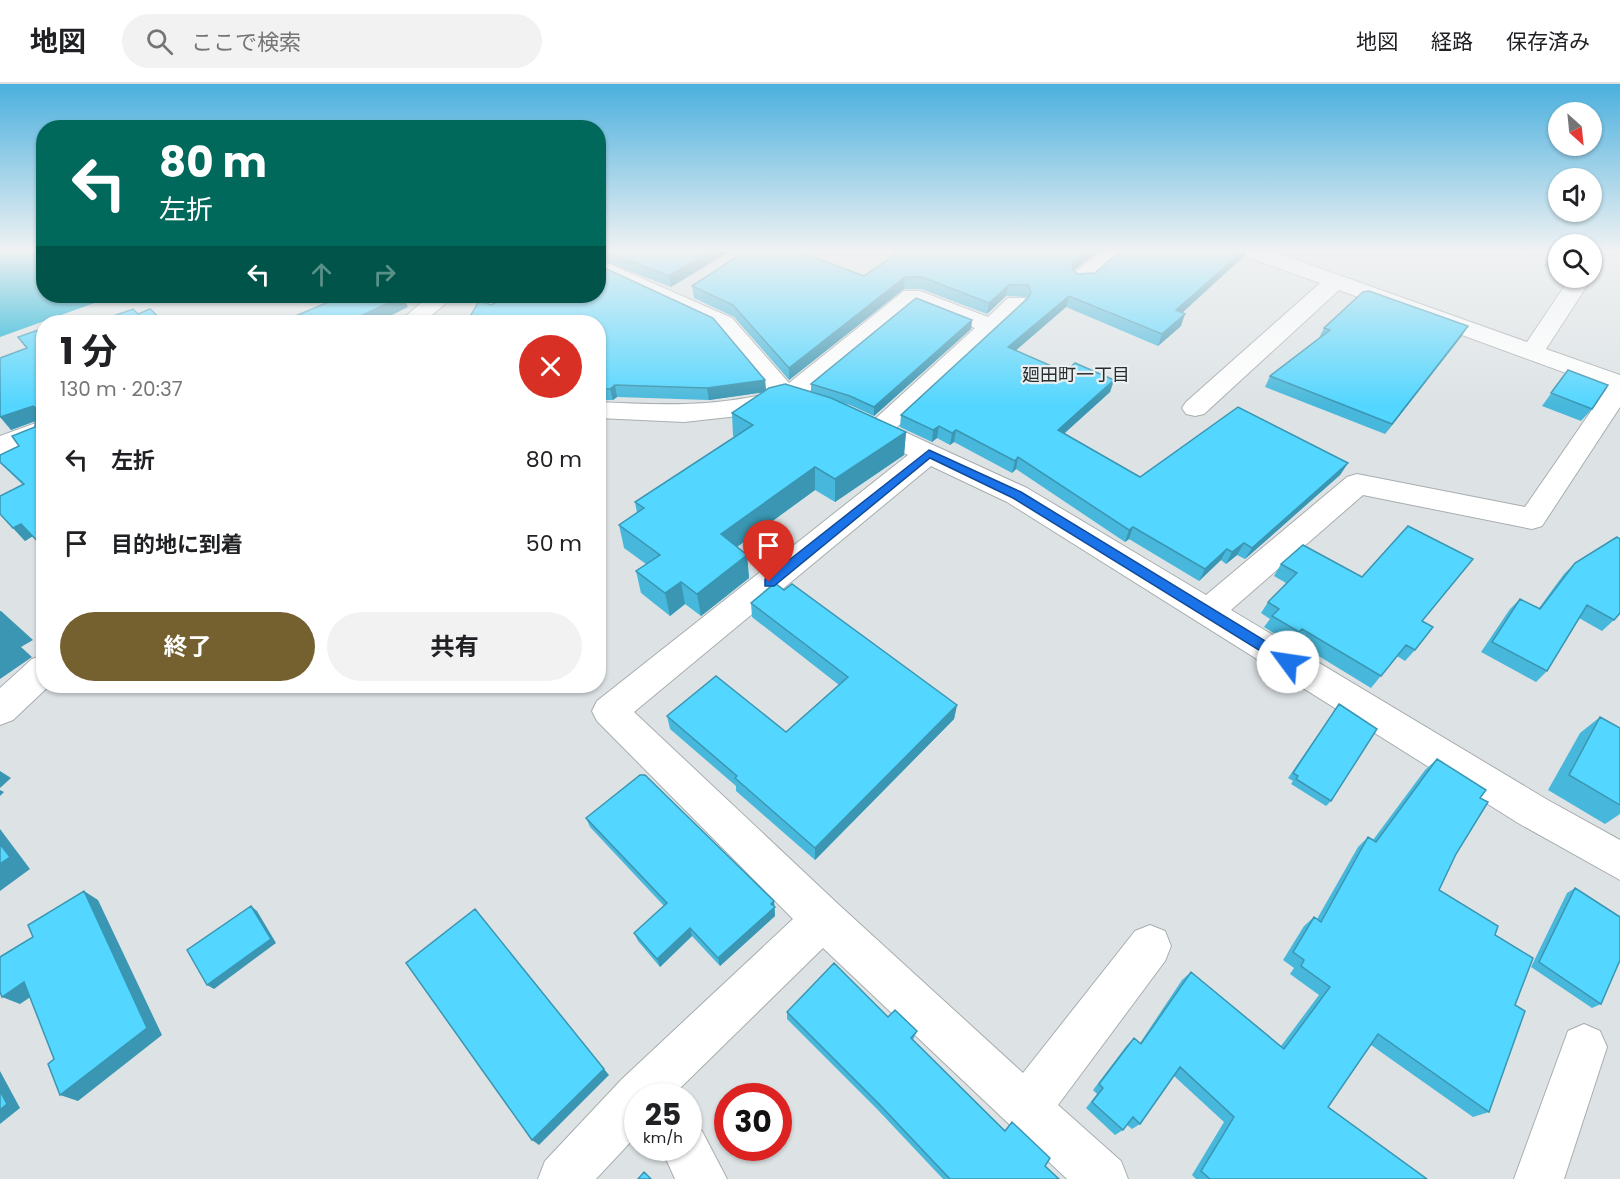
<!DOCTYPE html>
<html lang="ja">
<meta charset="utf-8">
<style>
body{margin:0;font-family:Poppins,"Noto Sans JP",sans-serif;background:#f2f2f2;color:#202124;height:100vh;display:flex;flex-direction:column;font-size:22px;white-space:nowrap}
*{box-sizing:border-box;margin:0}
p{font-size:20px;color:#757577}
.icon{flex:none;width:33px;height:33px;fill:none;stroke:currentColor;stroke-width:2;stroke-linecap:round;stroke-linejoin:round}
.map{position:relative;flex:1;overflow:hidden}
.side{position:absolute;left:36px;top:231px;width:570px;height:378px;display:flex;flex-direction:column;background:#fff;border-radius:24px;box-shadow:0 2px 4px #0004}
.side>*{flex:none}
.hud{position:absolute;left:36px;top:36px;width:570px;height:183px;border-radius:24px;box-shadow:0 2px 4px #0004;background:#00695c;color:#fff;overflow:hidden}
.needle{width:39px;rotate:153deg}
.tools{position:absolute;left:1548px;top:18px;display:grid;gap:12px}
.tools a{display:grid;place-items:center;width:54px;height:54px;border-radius:50%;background:#fff;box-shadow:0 2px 4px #0004;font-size:30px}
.speed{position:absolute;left:624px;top:999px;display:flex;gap:12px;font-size:30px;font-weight:700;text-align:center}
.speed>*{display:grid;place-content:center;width:78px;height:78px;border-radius:50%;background:#fff;box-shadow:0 2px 4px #0004;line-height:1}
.speed small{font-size:15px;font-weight:400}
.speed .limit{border:9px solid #d22;background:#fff;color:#111}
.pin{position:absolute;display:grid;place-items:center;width:51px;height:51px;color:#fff;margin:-62px -26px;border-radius:50% 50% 50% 0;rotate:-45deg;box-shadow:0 0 6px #0007}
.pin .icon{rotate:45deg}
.me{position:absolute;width:66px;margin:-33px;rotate:301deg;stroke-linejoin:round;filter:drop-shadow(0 0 4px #0008)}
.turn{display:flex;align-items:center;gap:21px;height:126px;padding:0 24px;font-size:27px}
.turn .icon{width:78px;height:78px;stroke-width:2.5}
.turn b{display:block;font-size:42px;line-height:51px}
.lanes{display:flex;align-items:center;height:57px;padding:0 24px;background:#0003;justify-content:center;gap:30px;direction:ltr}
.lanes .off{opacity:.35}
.round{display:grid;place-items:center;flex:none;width:63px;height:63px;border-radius:32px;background:#f2f2f2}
.summary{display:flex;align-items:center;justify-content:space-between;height:102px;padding:0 24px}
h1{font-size:36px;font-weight:700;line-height:45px}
.primary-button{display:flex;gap:12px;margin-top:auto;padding:12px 24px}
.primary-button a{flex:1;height:69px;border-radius:36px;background:#756130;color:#fff;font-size:24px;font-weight:700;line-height:69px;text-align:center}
.primary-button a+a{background:#f2f2f2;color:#202124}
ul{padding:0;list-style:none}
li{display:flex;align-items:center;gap:18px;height:84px;padding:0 24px}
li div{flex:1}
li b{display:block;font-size:22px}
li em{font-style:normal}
header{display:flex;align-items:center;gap:36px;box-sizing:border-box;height:84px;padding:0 30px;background:#fff;border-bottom:2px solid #e0e0e0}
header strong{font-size:28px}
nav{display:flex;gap:33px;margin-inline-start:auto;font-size:21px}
.search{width:420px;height:54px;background:#f2f2f2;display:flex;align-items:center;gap:15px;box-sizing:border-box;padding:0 21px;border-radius:33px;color:#757577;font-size:22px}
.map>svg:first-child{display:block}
</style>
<header>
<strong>地図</strong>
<div class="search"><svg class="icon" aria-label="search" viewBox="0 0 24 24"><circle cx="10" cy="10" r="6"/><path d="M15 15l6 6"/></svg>ここで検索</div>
<nav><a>地図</a><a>経路</a><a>保存済み</a></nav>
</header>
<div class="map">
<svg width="1620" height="1095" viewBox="0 0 1620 1095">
<rect width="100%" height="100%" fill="#dde3e5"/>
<path fill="#01aad0" d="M0,168H43L44,212H114L0,253Z"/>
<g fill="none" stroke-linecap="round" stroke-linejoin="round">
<g stroke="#a8adaf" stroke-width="2">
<path id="street" d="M1101,168H1125L1090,199H1074L1071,194L1074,189Z
M1245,168H1274L1527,258L1570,194H1592L1546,265L1620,291V323L1542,442L1532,445L1363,411L1231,526L1546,715L1620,756V796L1518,739L1007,418L931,382L634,628L838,820L1023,989L1135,847L1150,841L1165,847L1171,862L1165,877L1058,1021L1121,1077L1128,1095H1067L823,864L672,1012H638V1050L596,1095H538L545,1077L622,995L793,835L597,637L592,627L597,617L908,371L855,346L851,340L855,334L864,332L875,335L975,244L915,221L806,310L825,316L829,322L825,328L816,330L786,321L747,331L684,338L598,334V318C657,321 713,323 770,309L716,244L598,189V175L732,234L789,299L904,207H920L988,233L1008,214H1024L1027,219L1024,224L896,344L1027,404L1206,511L1347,393L1357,390L1525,423L1607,304L1339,206L1204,330L1195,332L1186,330L1182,324L1186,318L1320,199L1247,173Z
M1592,168H1605L1600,184L1592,185Z
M429,212H454L424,238H399Z
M44,571V602H49L13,636L0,641V604L32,575Z
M1584,940L1600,947L1607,963L1564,1095H1514L1568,947Z
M688,1041L702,1047L727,1095H675L661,1064H688Z"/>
</g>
<g stroke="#a8adaf" stroke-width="2">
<path id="secondary" d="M44,336V354L0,371V352Z"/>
</g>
<use href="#street" fill="#fff" fill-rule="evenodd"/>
<use href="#secondary" fill="#fff" fill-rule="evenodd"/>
</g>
<path fill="#47b8db" d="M598,168H729L671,203L598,175Z
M802,168L864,192L1098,168L1074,186L1077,190L1095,189L1119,168H1246L1244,172L1182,229L1181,242L1158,262L1066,223L1016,266L1065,288L1114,296L1110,308L1064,349L1140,393L1348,379L1340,391L1245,475L1237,471L1226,480L1221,476L1199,497L1129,455L1125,458L1016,385L1012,389L954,358L950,361L937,354L932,358L900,343L901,331L1027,215L1026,213L1006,212L987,230L921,205H904L789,296L734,233L694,214L692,202L804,168Z
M1558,168V186L1544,182L1548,176Z
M598,181L713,234L765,296L766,306L769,304L785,300L811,308V300L916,214L972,236L971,245L874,332L850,321L839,318L906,348L904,371L835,418L815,406L737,463L747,471L749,494L701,532L685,520L670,532L641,509L636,487L646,480L624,464L619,441L637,429L635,418L735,353L733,352L732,329L764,308L709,316L617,313L613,316H598V238H467L479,217L491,221L509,212H598Z
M1468,242L1461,253L1385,350L1265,303L1270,292L1319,254L1324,244Z
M44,244L33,452L25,457L13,444L23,401L0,379V371L19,362L35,343L36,337L11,346L27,264Z
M1568,286L1592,325L1581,337L1542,322Z
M1575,479L1614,536L1602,547L1579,534L1547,587L1536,598L1481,568L1510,525L1520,515L1539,524L1564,490Z
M1281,480L1422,537L1415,566L1405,577L1397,572L1371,604L1294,557L1291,560L1264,543L1270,535L1261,529L1268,518L1286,499L1274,492Z
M751,519L957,621L954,635L815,776L736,707V702L670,645L667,632L786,648L839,601L752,533Z
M1339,620L1331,717L1326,722L1291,700L1293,697L1288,694Z
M1600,633L1620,644V730L1605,740L1548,706L1580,649Z
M1437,675L1480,714L1439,806L1495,851L1515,921L1489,1028L1473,1033L1371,961L1328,1023L1427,1095H1196L1192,1091L1224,1038L1174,992L1140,1040L1132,1045L1127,1041L1123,1046L1115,1051L1086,1024L1097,1010L1093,1006L1127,961L1134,954L1140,959L1182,896L1191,888L1281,962L1319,911L1290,890L1294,884L1283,876L1304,842L1314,833L1317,835L1358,763L1368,753L1373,756L1425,686Z
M586,734L774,817L775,832L720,882L692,852L660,883L638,857L634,849L664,822L590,743Z
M1575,804L1601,920L1592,924L1531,883L1567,809Z
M787,928L888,933L917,947L913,956L1005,1047L1012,1038L1045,1082L1059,1095H943L877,1025L787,935Z"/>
<path fill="#3a96b2" d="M709,168H729L671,203L669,192Z
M1086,168H1098L1073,187L1072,184L1075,176Z
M1242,168H1246L1244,172L1172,238L1176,226Z
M905,193L904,205L789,296V284Z
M1009,201L1006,212L987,230L989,219Z
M403,212L408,223L378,238H348Z
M1069,212L1066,223L1006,275L1008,263Z
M1185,230L1181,242L1158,262L1162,250Z
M972,236L971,245L874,332V323Z
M1468,242L1461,253L1385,350L1392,340Z
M765,296L766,308L709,316L707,304Z
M1114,296L1110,308L1055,358L1058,346Z
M615,301L617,313L613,316L610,305Z
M33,322L43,334L11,346L0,333Z
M939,342L937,354L932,358L933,346Z
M956,346L954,358L950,361L952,349Z
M906,348L904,371L835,418V395Z
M1018,373L1016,385L1012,389L1015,377Z
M1348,379L1340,391L1245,475L1252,464Z
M815,383V406L723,473L721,450Z
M21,440L33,452L25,457L13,444Z
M1133,443L1129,455L1125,458L1129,446Z
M1244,459L1237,471L1226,480L1232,468Z
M1227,465L1221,476L1199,497L1205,485Z
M747,471L749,494L701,532L697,510Z
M681,498L685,520L670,532L665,509Z
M0,527H1L33,556L21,563L32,573L0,595Z
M957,621L954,635L815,776V764Z
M0,687L11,694L0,704Z
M0,706L4,708L0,712Z
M0,745L30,785L0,807Z
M84,807L98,816L162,951L78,1017L60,1011Z
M774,817L775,832L720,882L718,874Z
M251,822L257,827L276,859L214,905L207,901Z
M690,844L692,852L660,883L657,875Z
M24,898L41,906L20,920L2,913Z
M604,985L609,991L539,1061L532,1056Z
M0,987L20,1024L0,1040Z"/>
<path fill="#53d6ff" stroke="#3a96b2" stroke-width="1.5" d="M607,168H709L669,192Z
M744,168H800L864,192L899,168H1086L1075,176L1072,184L1077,190L1095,189L1119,168H1242L1176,226L1185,230L1162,250L1069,212L1008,263L1065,288L1075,279L1114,296L1058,346L1140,393L1238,323L1348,379L1252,464L1244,459L1232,468L1227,465L1205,485L1133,443L1129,446L1018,373L1015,377L956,346L952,349L939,342L933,346L901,331L1028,214L1031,209L1028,201H1009L989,219L922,193H905L789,284L733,221L692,202Z
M1555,168H1558V179L1548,176Z
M598,181L713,234L765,296L707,304L615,301L610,305H598V238H467L479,217L491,221L509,212H598Z
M1369,207L1468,242L1392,340L1270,292L1330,246L1324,244L1363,208Z
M343,212H403L348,238H281Z
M916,214L972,236L874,323L850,312L811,300Z
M133,225L138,230L150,225L164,238H96Z
M71,234L75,238H58Z
M44,244V464L21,440L13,444L0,430V412L24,400L0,378V371L19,362L12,352L35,343L36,324L33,322L0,333V274L27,264L18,253Z
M1568,286L1608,301L1592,325L1551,309Z
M785,300L831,314L906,348L835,395L815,383L721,450L747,471L697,510L681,498L665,509L636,487L660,471L619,441L644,424L635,418L753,341L732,329L769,304Z
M1408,442L1473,475L1422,537L1433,543L1415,566L1406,561L1381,592L1302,545L1299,548L1272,532L1279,525L1268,518L1297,489L1281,480L1303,461L1362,493Z
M1617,453L1620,455V529L1614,536L1587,521L1547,587L1492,558L1520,515L1540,525L1575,479Z
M775,499L784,506L792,500L957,621L815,764L735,694L737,692L667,632L716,592L786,648L848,593L751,519Z
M1339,620L1377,645L1331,717L1296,695L1298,692L1293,689Z
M1600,633L1620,644V721L1569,691Z
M1437,675L1486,706L1480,714L1488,718L1456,770L1439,806L1498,842L1495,851L1533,874L1515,921L1525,927L1489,1028L1378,950L1328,1023L1427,1095H1210L1201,1087L1234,1033L1180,983L1140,1040L1133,1033L1123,1046L1092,1018L1103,1004L1099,1000L1134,954L1141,960L1191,888L1284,965L1330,903L1301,882L1304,876L1293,868L1314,833L1321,838L1368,753L1376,758Z
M640,691H645L774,817L771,820L775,823L718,874L690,844L657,875L634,849L667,819L586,734Z
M0,760L10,773L0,780Z
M1575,804L1620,833V876L1601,920L1539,878Z
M84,807L147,944L60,1011L48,980L54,975L24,898L2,913L0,908V873L33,853L28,841Z
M251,822L271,855L207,901L187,866Z
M475,825L604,985L532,1056L406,879Z
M834,879L888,933L895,926L917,947L911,954L1005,1047L1012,1038L1050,1074L1045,1082L1059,1095H950L879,1020L787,928Z
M0,1007L7,1020L0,1026Z
M644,1088L651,1095H638Z"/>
<linearGradient id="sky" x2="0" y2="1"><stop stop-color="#4bb0de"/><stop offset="0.52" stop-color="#f0f2f3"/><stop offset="1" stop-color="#f0f2f3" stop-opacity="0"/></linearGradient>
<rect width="1620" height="321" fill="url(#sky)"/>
<path fill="#1a73e8" stroke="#114b97" stroke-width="1.5" d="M929,366L1021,408L1293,574V581H1283L1013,414L930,374L774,502H765V495Z"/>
<g text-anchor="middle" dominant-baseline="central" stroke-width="4.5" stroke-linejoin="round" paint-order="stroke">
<g font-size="18" fill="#2a2c2d" stroke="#eaf0f2">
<text x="1076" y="290">廻田町一丁目</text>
</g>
</g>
</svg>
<div class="tools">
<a><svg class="needle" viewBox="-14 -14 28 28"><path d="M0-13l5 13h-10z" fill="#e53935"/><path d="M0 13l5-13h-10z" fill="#757577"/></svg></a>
<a><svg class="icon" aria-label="sound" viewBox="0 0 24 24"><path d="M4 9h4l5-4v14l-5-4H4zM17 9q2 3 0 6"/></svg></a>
<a><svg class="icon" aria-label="search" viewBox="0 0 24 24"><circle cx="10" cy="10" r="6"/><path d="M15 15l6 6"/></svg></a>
</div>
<div class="speed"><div>25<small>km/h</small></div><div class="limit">30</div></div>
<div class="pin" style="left:769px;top:498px;background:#d93025"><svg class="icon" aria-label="arrive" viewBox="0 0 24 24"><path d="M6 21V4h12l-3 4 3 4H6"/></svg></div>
<svg class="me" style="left:1288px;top:578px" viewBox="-20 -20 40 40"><circle r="19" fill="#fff"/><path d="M0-13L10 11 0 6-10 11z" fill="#1a73e8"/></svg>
<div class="hud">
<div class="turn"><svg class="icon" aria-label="left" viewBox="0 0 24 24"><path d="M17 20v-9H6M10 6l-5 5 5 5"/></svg><div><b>80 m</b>左折</div></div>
<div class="lanes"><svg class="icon" aria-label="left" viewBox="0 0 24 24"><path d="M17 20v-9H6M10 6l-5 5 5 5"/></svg><svg class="icon off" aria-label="ahead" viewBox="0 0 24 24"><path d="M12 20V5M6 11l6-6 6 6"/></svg><svg class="icon off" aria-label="right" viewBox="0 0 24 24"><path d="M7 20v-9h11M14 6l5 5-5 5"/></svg></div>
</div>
<section class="side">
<div class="summary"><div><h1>1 分</h1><p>130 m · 20:37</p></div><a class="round" style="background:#d93025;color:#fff"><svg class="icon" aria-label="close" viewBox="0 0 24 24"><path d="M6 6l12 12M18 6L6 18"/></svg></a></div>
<ul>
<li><svg class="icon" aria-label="left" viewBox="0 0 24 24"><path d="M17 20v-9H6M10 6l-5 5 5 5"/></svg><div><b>左折</b></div><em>80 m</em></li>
<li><svg class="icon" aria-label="arrive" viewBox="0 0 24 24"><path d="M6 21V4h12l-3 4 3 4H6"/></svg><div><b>目的地に到着</b></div><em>50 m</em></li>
</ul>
<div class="primary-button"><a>終了</a><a>共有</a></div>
</section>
</div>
